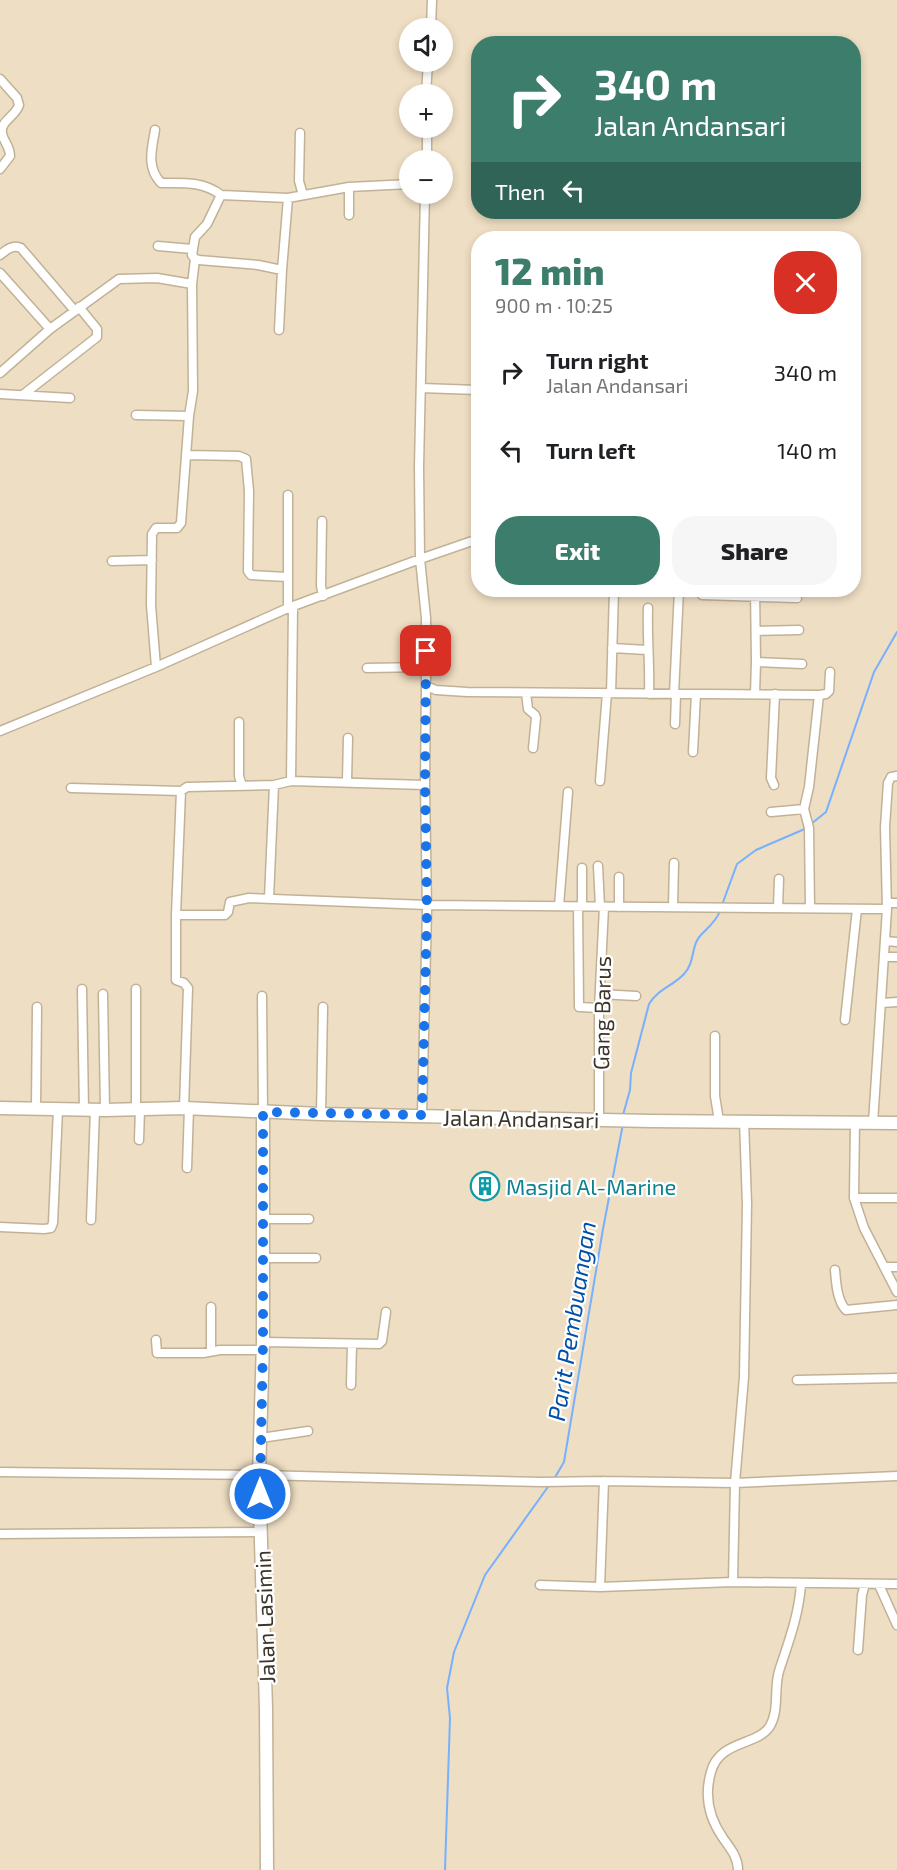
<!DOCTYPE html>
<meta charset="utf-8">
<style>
body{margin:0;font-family:"Exo 2",sans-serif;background:#f6f6f6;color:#202124;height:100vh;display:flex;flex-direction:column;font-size:22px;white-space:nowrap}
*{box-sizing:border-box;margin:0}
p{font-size:20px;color:#757577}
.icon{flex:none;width:33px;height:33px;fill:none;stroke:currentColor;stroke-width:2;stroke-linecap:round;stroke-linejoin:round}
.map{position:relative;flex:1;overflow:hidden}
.drawer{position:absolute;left:471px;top:231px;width:390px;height:366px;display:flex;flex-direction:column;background:#fff;border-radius:24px;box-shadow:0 3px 9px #0003}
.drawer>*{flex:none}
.top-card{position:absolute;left:471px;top:36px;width:390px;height:183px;border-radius:24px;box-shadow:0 3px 9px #0003;background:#3c7d6c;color:#fff;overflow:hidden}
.fabs{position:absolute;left:399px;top:18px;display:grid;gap:12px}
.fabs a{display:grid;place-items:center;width:54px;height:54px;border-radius:50%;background:#fff;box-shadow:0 3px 9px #0003;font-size:30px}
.pin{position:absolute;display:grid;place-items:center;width:51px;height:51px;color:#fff;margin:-26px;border-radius:12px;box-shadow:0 3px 9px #0006}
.me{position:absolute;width:66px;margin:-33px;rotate:0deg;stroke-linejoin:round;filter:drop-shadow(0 0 4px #0008)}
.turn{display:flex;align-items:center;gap:21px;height:126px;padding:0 24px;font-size:27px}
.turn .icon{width:78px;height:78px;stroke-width:2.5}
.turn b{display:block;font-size:42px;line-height:51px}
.then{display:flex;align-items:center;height:57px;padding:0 24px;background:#0003;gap:12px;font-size:22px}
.round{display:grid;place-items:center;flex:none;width:63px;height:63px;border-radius:24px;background:#f6f6f6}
.headline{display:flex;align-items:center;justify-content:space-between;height:102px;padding:0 24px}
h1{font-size:36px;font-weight:800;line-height:45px;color:#3c7d6c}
.action{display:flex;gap:12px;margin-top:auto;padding:12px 24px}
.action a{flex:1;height:69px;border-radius:24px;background:#3c7d6c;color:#fff;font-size:24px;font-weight:800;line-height:69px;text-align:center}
.action a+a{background:#f6f6f6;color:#202124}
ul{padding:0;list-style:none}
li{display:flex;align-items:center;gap:18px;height:78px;padding:0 24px}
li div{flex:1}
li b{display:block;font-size:22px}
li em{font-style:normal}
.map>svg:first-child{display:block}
</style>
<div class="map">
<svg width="897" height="1870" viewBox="0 0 897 1870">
<rect width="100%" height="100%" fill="#eedec3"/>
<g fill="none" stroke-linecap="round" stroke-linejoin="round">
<path stroke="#77b0ff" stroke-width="2" d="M811,824L826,812L874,672L897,632
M722,905L737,864L756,850L807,828
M623,1115L630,1090L631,1073L649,1004C658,989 673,986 684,974C695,963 691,945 700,936C708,927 716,922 720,911
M554,1479L564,1462L603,1229L623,1124
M445,1870L450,1718L447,1688L454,1652L485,1575L550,1484"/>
<g stroke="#c1b297" stroke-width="11">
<path id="street" d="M431,28L432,0
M0,79L17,98L19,105C16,116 0,121 2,133C3,141 10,146 10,156L0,169
M426,94L428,62
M155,130C152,149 146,167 161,183C183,183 203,181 221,195L288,198L349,187L410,184
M300,133L299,181L303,195
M427,160V128
M349,187V215
M221,195L207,224L195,237L192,255L195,259L199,260L258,265L282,270L279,330
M158,246L192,249
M0,255C6,250 13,244 21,248L75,311
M282,270L288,198
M0,273L50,329L119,279L157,278L192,284L193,391L189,416L181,523L177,528H156L152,534L151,605L156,667
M192,284L195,259
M0,373L50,329
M421,388L478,390
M0,394L70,398
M24,394L97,337V329L79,307
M136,415L189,416
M187,455L239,456L246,459L249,491L248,571L251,575L287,577
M322,521L321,586L323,596
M112,561L152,560
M702,595L797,598
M288,608V495
M648,608C647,637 650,665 649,694
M756,631L799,630
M612,648L647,650
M756,662L802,664
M367,668L426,667
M426,686L436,690L467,692L819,695
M526,693L528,709L535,715L536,718L533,748
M611,693L614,590
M674,694L679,590
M755,694L756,662L755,590
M239,722V776L242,786
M675,724L676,694
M0,731L156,667L288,608L420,559L478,539
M693,752L696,694
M291,781L293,607
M347,781L348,738
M600,781L607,693
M774,785L771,778L775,694
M71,788L181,791
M771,812L804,809
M598,866L600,907
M269,898L274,785
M888,903H897
M559,906L568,792
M578,907L579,1007L599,1008
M582,907V868
M619,907V877
M673,907L674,863
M778,908L779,879
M810,908L809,828L804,809L809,787L819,695L826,694L829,691L830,672
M176,915H225L228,912L230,902L249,898L427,905L887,909L885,827L888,783L891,777L897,776
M886,941L897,942
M886,957H897
M82,989L84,1110
M103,994L105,1110
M600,994L636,996
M262,996L263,1112
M882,1003L897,1002
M845,1020L857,909
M715,1036V1096L719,1121
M184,1108L188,988L184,983L176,980V915L181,791L187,787L274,785L291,781L425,785
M36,1109L37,1007
M136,1109V989
M321,1114L323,1007
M422,1115L427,910L425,785L426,686V618L420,559L419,467L425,194
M599,1120V1008L604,907
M855,1122L854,1198L864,1228L897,1292
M873,1123L887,909
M139,1140L140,1109
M187,1168L189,1108
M854,1198H897
M263,1219H309
M91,1220L95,1110
M0,1227L44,1229L51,1228L53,1223L58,1109
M263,1258H316
M885,1267H897
M835,1270C836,1282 837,1301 846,1310L897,1305
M156,1340L157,1353H203L220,1350H263
M263,1342L379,1344L382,1341L386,1312
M211,1351V1307
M797,1380L897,1378
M351,1385L352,1344
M261,1438L308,1431
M0,1472L259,1475L542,1482L604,1481L735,1483L897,1476
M0,1534L261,1532
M733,1582L735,1483L744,1377L747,1204L744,1120
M540,1585L600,1587L733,1582L897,1584
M879,1585L897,1625
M600,1587L604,1481
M858,1650L862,1595L865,1584
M738,1870C738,1857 730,1848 723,1838C709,1818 704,1796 711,1772C719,1740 758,1746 770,1726C780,1709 773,1686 780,1668C789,1641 799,1614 801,1584"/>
</g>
<g stroke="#c1b297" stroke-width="15">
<path id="secondary" d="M0,1108L105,1110L184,1108L321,1114L651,1121L897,1123
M263,1112V1342L259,1475L266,1709L267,1870"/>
</g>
<use href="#street" stroke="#fff" stroke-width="8"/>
<use href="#secondary" stroke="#fff" stroke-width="12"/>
</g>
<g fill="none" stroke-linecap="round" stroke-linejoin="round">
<path stroke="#1a73e8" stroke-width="10" stroke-dasharray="0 18" d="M260,1494L263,1342V1112L422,1115L427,910L425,784L426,651"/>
</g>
<defs>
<g id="building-ring" transform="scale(1.5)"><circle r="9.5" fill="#fff" stroke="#0f9aa8" stroke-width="1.5"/><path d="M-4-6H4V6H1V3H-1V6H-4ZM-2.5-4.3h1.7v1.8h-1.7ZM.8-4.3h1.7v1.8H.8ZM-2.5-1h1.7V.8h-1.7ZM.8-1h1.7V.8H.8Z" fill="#0f9aa8"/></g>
</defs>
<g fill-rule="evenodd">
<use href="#building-ring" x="485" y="1186"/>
</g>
<g text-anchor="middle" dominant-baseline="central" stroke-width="4.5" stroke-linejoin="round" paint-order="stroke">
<g font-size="22" fill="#3b352a" stroke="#fff">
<text transform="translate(601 1013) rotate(-89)">Gang Barus</text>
<text transform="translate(521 1118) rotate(1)">Jalan Andansari</text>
<text transform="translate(264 1617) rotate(-92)">Jalan Lasimin</text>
</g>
<g font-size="22" fill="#0d838f" stroke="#fff" text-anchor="start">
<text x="506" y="1186">Masjid Al-Marine</text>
</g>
<g font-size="24" font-style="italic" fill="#0050a9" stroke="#fff">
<text transform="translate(571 1321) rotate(-81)">Parit Pembuangan</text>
</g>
</g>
</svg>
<div class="fabs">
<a><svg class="icon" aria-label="sound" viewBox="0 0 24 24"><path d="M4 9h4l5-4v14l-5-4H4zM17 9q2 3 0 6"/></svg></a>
<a>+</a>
<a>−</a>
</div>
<div class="pin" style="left:426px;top:651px;background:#d93025"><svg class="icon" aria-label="arrive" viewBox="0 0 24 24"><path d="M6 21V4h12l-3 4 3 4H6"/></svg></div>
<svg class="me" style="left:260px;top:1494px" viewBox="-20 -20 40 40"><circle r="17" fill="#1a73e8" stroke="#fff" stroke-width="3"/><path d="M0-11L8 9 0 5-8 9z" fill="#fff"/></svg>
<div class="top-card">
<div class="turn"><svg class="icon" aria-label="right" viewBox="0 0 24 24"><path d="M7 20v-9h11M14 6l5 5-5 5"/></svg><div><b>340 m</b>Jalan Andansari</div></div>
<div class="then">Then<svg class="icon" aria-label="left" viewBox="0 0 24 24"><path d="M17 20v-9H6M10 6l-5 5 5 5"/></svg></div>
</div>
<section class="drawer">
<div class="headline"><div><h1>12 min</h1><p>900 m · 10:25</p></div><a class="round" style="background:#d93025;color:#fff"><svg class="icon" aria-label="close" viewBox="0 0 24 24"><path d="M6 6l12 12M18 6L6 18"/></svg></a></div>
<ul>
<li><svg class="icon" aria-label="right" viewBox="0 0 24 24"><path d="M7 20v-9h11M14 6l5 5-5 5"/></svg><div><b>Turn right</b><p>Jalan Andansari</p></div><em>340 m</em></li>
<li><svg class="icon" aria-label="left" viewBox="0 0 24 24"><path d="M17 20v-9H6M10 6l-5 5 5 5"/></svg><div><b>Turn left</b></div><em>140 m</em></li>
</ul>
<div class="action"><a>Exit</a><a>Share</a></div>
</section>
</div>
